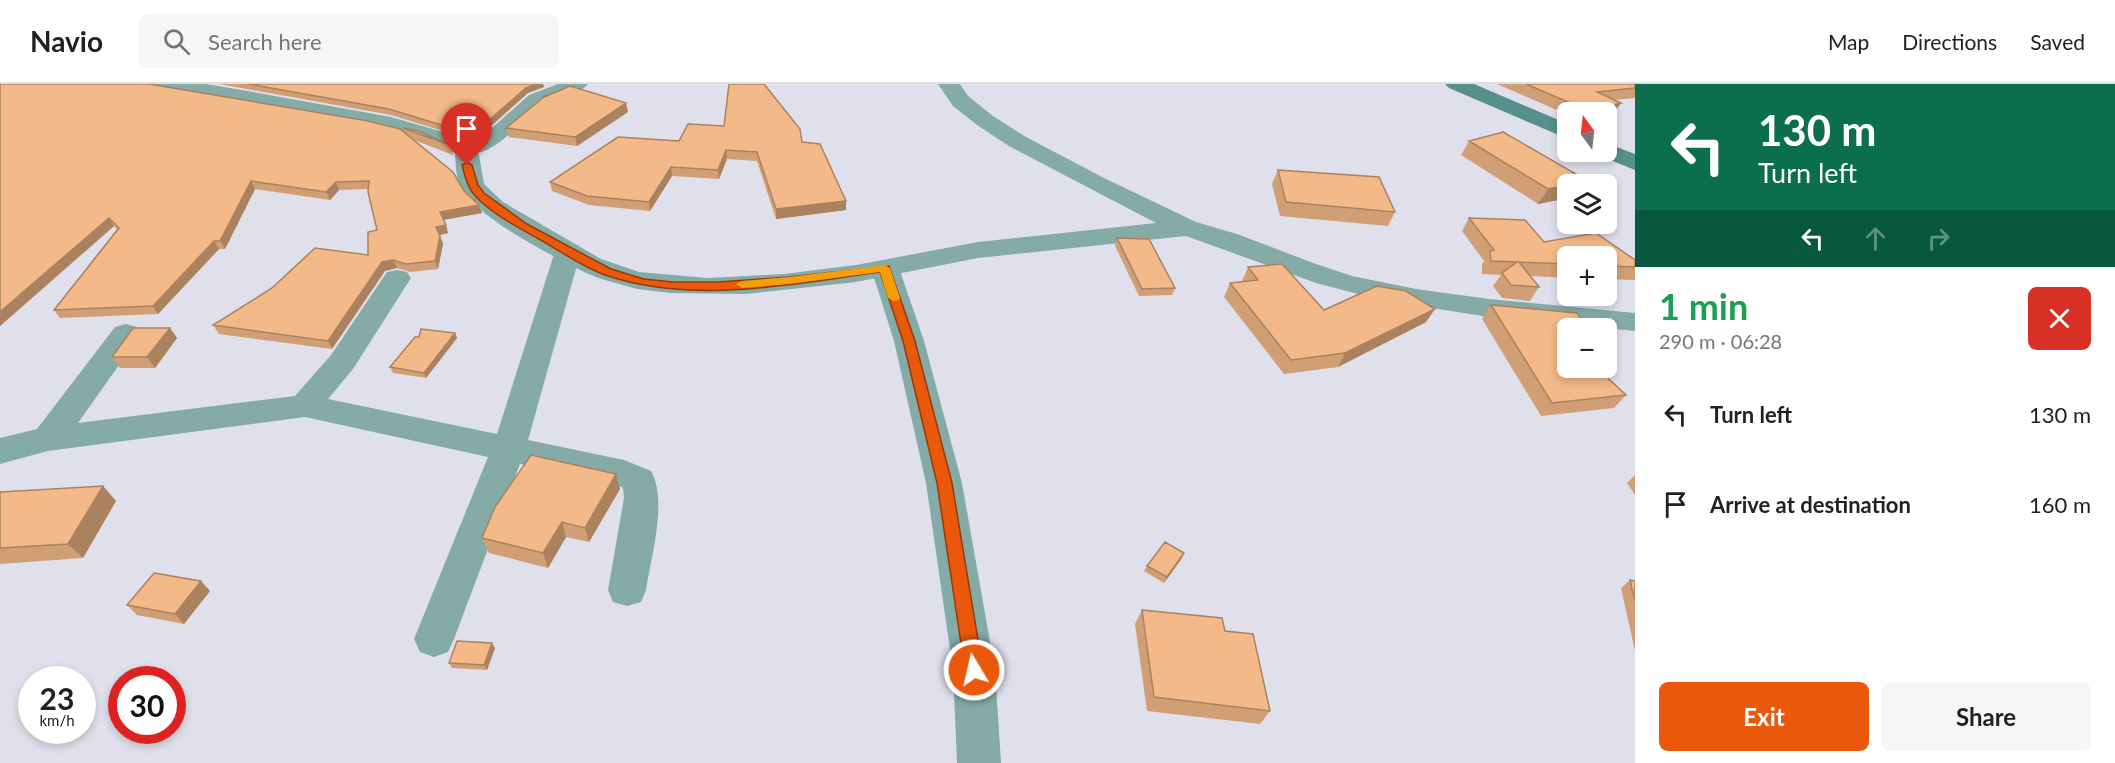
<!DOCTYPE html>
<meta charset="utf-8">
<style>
body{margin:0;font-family:Lato,sans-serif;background:#f6f6f6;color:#202124;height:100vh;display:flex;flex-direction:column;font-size:22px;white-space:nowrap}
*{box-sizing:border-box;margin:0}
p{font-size:20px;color:#757577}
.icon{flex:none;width:33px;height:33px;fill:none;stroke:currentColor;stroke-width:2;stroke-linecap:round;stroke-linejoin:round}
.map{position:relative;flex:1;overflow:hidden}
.panel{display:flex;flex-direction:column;background:#fff;width:480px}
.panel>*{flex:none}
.top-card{background:#0b6e4f;color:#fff;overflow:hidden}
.needle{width:39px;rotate:345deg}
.fabs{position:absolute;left:1557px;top:18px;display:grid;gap:12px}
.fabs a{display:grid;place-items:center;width:60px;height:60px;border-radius:9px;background:#fff;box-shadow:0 3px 9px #0003;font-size:30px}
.speed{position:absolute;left:18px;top:582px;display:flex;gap:12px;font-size:30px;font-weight:700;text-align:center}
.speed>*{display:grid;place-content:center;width:78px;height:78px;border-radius:50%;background:#fff;box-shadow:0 3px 9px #0003;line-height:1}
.speed small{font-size:15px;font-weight:400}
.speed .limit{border:9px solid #d22;background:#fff;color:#111}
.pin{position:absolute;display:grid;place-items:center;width:51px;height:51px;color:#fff;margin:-62px -26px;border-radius:50% 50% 50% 0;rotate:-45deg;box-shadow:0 0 6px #0007}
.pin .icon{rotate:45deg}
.me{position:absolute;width:66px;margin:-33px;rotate:351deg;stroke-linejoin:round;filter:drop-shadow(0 0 4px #0008)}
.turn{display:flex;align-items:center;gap:21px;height:126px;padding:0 24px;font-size:27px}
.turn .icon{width:78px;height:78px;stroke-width:2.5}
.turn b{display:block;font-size:42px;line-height:51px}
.lanes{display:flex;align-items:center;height:57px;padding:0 24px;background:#0003;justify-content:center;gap:30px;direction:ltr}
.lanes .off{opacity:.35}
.round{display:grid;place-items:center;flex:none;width:63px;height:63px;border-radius:9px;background:#f6f6f6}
.overview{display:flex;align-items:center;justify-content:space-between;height:102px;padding:0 24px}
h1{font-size:36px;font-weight:700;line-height:45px;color:#1e9e55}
.button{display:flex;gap:12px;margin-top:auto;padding:12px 24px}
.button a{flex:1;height:69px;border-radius:9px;background:#ea580c;color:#fff;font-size:24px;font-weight:700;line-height:69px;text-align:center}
.button a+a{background:#f6f6f6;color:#202124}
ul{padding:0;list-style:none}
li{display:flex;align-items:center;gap:18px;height:90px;padding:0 24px}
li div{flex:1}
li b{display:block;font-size:22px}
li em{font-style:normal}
header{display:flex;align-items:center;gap:36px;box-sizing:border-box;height:84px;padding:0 30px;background:#fff;border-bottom:2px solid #e0e0e0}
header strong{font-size:28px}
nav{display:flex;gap:33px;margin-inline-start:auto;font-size:21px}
.search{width:420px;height:54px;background:#f6f6f6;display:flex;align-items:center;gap:15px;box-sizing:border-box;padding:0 21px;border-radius:9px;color:#757577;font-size:22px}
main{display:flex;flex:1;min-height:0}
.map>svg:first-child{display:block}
</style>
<header>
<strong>Navio</strong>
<div class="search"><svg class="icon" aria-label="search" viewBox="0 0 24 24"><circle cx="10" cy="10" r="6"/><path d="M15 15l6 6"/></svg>Search here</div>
<nav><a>Map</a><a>Directions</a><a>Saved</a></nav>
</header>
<main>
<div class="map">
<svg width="1635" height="679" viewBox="0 0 1635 679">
<rect width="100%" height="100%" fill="#e0e0ec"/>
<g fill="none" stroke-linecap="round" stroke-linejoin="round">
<path fill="#85aba7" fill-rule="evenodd" d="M558,0H588L584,4C572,10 556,13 545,20C521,35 492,78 458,70L454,65L458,60L492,44L529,11Z
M568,159L578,161L581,167L528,356L624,376L651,387C668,417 651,472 646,506L641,518L627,522L613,518L608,506L624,414L623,404L616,400L520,380L454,555L448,568L434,573L420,568L414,555L488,373L305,333L48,367L0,380V354L37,345L115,243L126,240L137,243L141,250L78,339L295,312L331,271L387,188L397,186L407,188L411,194L353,285L328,315L497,350L555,167L558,161Z
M885,176L895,178L899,184L924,257L962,399L995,586L1001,679H957L953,586L926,399L894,257L871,184L875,178Z"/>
<path fill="#85aba7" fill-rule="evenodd" d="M148,0H206L236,5L391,33L457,52L474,60L478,65L484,100L503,118L601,175L639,188L708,194L784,190L856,181L978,158L1156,139L1009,62L977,41L953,22L938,0H960L968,12L993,32L1026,53L1104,94L1196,138L1237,150L1316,180L1352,192L1416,205L1489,215L1635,229V247L1489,233L1381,216L1316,199L1186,152L978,174L856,198L746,210L671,209L637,205L598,194L582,187C548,169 477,135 460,101C455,91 456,79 455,69L422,55L371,42L159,6L152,4Z"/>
<path fill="#55908a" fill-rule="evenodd" d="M1445,0H1474L1568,40V55L1449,4Z
M1606,59L1635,70V86L1598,71L1595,68H1606Z"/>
</g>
<path fill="#d19f75" d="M0,0L405,49L403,44L450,61L453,71L414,56L479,121L482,129L443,136L448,149L440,151L443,160L438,185L410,188L397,184L385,187L332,265L219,250L213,241L368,171L377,146L369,105L339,106L330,116L255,105L225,165H219L158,230L60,234L54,226L117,145L114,142L0,242Z
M219,0H543L544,3L528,9L491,42L466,54L391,31Z
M1497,0H1635V14L1614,16V29L1606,28H1568V31Z
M628,28L577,62L509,53L506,44Z
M679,57L802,58L846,126L776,135L757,77L727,75L719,95L672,92L650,127L589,121L552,107L550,98Z
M1469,57L1568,100V114L1538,120L1461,71Z
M1278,86L1395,128L1388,142L1280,132L1272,100Z
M1469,134L1544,158L1635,176V196L1606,195V172H1568V194L1530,192L1539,203L1530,217L1502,214L1493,202L1501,191L1482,190V180L1484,177L1462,147Z
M1117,154L1175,204L1172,211L1139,212L1115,162Z
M1248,183L1324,226L1426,238L1338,283L1284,290L1224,213L1230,199L1243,198L1242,197Z
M1491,221L1568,244V284L1626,311L1614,324L1541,332L1482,235Z
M170,244L177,254L155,284H120L112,273Z
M455,249L457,254L426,294L393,289L390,283L419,253Z
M616,390L620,405L589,458L566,453L548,484L489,469L482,454Z
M1635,391V411L1627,399Z
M103,402L116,417L83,474L0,480V408Z
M1182,474L1164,499L1144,487L1147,482Z
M1630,496L1635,497V567L1621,504Z
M210,507L184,540L137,531L127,521Z
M1142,526L1225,547L1270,627L1260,640L1147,627L1135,540Z
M495,564L487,586L452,584L449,579Z"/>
<path fill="#aa825f" d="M536,0H543L544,3L528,9L491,42L466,54L464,48L526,4Z
M626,19L628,28L577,62L575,53Z
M1621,19L1614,29L1606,32V28H1588L1589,27Z
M726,66L727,75L719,95L718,86Z
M671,83L672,92L650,127L649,118Z
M251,97L255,105L225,165L220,157Z
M1588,97L1586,100H1571Z
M336,98L339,106L330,116L326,108Z
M1568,101V114L1538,120L1548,105Z
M846,117V126L776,135V125Z
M479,121L482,129L443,136L440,128Z
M109,134L114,142L0,242V228Z
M446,141L448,149L439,151L436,143Z
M440,152L443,160L438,185L435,177Z
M214,157L219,165L158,230L153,222Z
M393,176L397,184L385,187L332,265L328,257L382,178Z
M1435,225L1426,238L1338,283L1345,269Z
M170,244L177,254L155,284L147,273Z
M455,249L457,254L426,294L424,289Z
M616,390L620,405L589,458L585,444Z
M103,402L116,417L83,474L68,460Z
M562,438L566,453L548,484L543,469Z
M1184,469L1182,474L1164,499L1167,493Z
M201,497L210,507L184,540L175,530Z
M492,559L495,564L487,586L484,581Z"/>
<path fill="#f3b988" stroke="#aa825f" stroke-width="1.5" d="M0,0H149L368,37L400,45L453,88L464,107L479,121L440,128L446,141L436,143L440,152L435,177L406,180L393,176L382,178L328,257L213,241L272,204L315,164L368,171V148L377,146L368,108L369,97L336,98L326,108L251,97L220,157H214L153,222L54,226L119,144L109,134L0,228Z
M248,0H536L526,4L489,36L464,48L389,25Z
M729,0H764L800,45L802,58L820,60L846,117L776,125L757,68L726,66L718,86L671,83L649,118L587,112L550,98L618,53L679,57L688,40L724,42Z
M1526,0H1635V4L1597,8L1621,19L1589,27Z
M570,2L626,19L575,53L506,44L544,13Z
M403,44L418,47L450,61Z
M1503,48L1588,97L1548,105L1469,57Z
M1278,86L1379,93L1395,128L1286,118Z
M1469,134L1525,136L1544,158L1596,149L1635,176V183L1606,182V172H1568V180L1519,178L1539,203L1511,201L1502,189L1517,178L1491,177L1490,167L1494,166Z
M1117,154L1149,155L1175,204L1142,205Z
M1282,180L1324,226L1377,202L1406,207L1435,225L1345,269L1291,276L1230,199L1258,196L1248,183Z
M1491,221L1577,229L1588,244H1568V255H1566L1568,257V284H1597L1626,311L1552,319Z
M133,244H170L147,273H112Z
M421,245L455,249L424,289L390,283L415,253H419Z
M531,371L616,390L585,444L562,438L543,469L482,454L495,423Z
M103,402L68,460L0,464V408Z
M1165,458L1184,469L1167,493L1147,482Z
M154,489L201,497L175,530L127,521Z
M1630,496L1635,497V517Z
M1142,526L1222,534L1225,547L1253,550L1270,627L1154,613Z
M457,557L492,559L484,581L449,579Z"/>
<path fill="#ea580c" stroke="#983908" stroke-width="1.5" d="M467,78L472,81L478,101L484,109L527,140L611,185L644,195L673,198H718L789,193L889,182L915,257L952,399L983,586L980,592L974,594L968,592L965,586L937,399L903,257L880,188C791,200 693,221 605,191C582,183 559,166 537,154C517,143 493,130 477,114C468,105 465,93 462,81Z"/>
<path fill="#f59e0b" d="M885,181L890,184L900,214L899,216L894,217L888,214L880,188L789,200L742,204L736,200L742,197L789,193Z"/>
</svg>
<div class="fabs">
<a><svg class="needle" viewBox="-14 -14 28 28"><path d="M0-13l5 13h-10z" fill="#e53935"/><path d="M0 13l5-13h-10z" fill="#757577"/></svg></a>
<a><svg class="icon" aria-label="layers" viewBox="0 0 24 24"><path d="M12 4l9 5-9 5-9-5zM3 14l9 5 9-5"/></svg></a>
<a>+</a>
<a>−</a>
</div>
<div class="speed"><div>23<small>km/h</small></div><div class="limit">30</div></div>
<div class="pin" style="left:467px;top:81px;background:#d93025"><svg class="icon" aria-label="arrive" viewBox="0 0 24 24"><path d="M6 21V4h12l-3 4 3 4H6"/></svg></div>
<svg class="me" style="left:974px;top:586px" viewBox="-20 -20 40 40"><circle r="17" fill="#ea580c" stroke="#fff" stroke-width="3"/><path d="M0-11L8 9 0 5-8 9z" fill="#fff"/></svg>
</div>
<section class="panel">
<div class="top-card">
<div class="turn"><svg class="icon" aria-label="left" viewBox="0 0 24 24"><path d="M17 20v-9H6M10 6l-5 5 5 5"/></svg><div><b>130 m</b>Turn left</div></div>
<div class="lanes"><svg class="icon" aria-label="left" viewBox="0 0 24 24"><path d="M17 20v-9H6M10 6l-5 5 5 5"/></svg><svg class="icon off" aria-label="ahead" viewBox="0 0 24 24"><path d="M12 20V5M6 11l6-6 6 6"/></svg><svg class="icon off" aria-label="right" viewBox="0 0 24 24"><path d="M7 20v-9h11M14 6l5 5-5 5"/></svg></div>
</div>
<div class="overview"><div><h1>1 min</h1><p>290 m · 06:28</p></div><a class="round" style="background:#d93025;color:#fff"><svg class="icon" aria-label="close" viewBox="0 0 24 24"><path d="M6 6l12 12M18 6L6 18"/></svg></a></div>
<ul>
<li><svg class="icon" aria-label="left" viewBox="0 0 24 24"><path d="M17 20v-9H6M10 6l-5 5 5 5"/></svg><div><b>Turn left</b></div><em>130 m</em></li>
<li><svg class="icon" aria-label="arrive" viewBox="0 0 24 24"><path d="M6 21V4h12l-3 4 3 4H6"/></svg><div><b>Arrive at destination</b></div><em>160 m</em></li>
</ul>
<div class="button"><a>Exit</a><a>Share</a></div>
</section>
</main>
